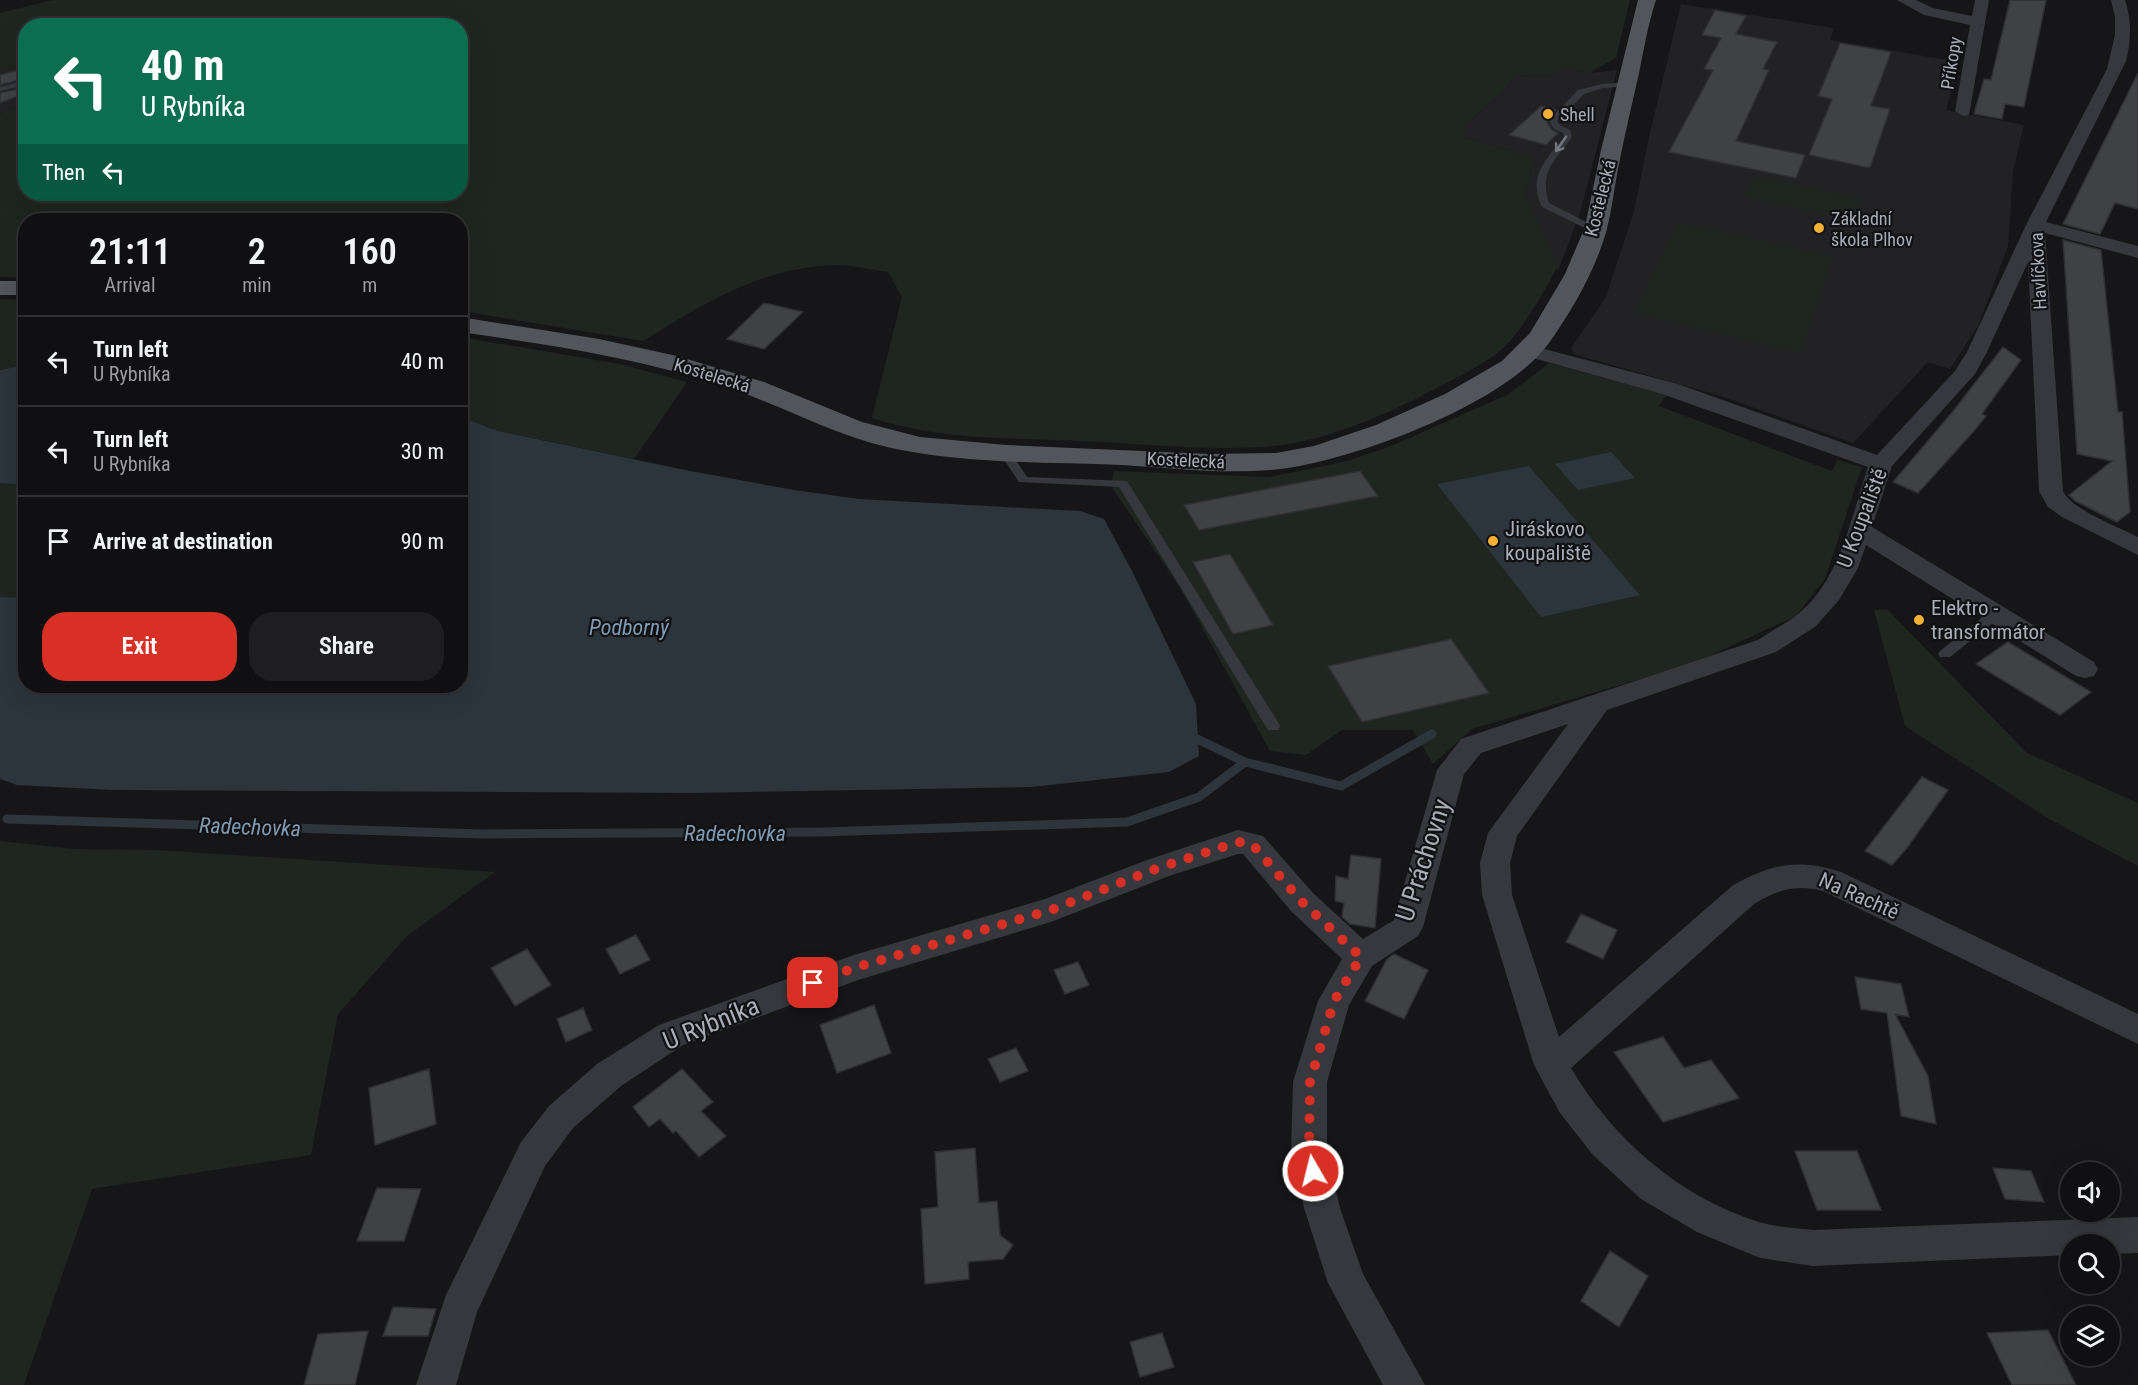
<!DOCTYPE html>
<meta charset="utf-8">
<style>
body{margin:0;font-family:"Roboto Condensed",sans-serif;background:#1e1e20;color:#f1f3f6;height:100vh;display:flex;flex-direction:column;font-size:22px;white-space:nowrap}
*{box-sizing:border-box;margin:0}
p{font-size:20px;color:#9c9d9f}
.icon{flex:none;width:33px;height:33px;fill:none;stroke:currentColor;stroke-width:2;stroke-linecap:round;stroke-linejoin:round}
.map{position:relative;flex:1;overflow:hidden}
.details{position:absolute;left:18px;top:213px;width:450px;height:480px;display:flex;flex-direction:column;background:#101012;border-radius:24px;box-shadow:0 6px 24px #0002,0 0 0 2px #303032}
.details>*{flex:none}
.banner{position:absolute;left:18px;top:18px;width:450px;height:183px;border-radius:24px;box-shadow:0 6px 24px #0002,0 0 0 2px #303032;background:#0b6e4f;color:#fff;overflow:hidden}
.buttons{position:absolute;left:2060px;top:1162px;display:grid;gap:12px}
.buttons a{display:grid;place-items:center;width:60px;height:60px;border-radius:50%;background:#101012;box-shadow:0 6px 24px #0002,0 0 0 2px #303032;font-size:30px}
.pin{position:absolute;display:grid;place-items:center;width:51px;height:51px;color:#fff;margin:-26px;border-radius:12px;box-shadow:0 3px 9px #0006}
.me{position:absolute;width:66px;margin:-33px;rotate:352deg;stroke-linejoin:round;filter:drop-shadow(0 0 4px #0008)}
.turn{display:flex;align-items:center;gap:21px;height:126px;padding:0 24px;font-size:27px}
.turn .icon{width:78px;height:78px;stroke-width:2.5}
.turn b{display:block;font-size:42px;line-height:51px}
.then{display:flex;align-items:center;height:57px;padding:0 24px;background:#0003;gap:12px;font-size:22px}
.eta{display:flex;justify-content:space-evenly;align-items:center;height:102px;text-align:center}
.eta b{font-size:36px;font-weight:600;line-height:42px}
.button{display:flex;gap:12px;margin-top:auto;padding:12px 24px}
.button a{flex:1;height:69px;border-radius:24px;background:#d93025;color:#fff;font-size:24px;font-weight:600;line-height:69px;text-align:center}
.button a+a{background:#1e1e20;color:#f1f3f6}
ul{padding:0;list-style:none}
li{display:flex;align-items:center;gap:18px;height:90px;padding:0 24px;border-top:2px solid #303032}
li div{flex:1}
li b{display:block;font-size:22px}
li em{font-style:normal}
.map>svg:first-child{display:block}
</style>
<div class="map">
<svg width="2138" height="1385" viewBox="0 0 2138 1385">
<rect width="100%" height="100%" fill="#161618"/>
<path fill="#222225" d="M1681,4L1834,28L1830,40L1959,62L1946,110L2024,125L2013,171L2008,246L1978,326L1950,369L1928,362L1853,443L1721,396L1573,354L1572,347L1606,297L1634,211L1649,137Z
M25,65V104L0,114V71Z
M1566,69L1590,73L1617,70L1580,213L1558,271L1526,196L1533,159L1528,155L1465,138V125L1502,93L1516,76L1551,74Z"/>
<path fill="#1e261f" d="M53,0H1630L1616,58L1590,73L1566,69L1551,74L1516,76L1502,93L1465,125V138L1528,155L1533,159L1526,196L1558,266C1543,292 1529,320 1509,342C1495,358 1474,368 1456,378C1399,409 1326,444 1261,447C1201,451 1139,443 1079,441C1011,438 938,440 872,418L902,297L888,272C872,270 854,265 837,265C761,267 706,303 643,341L461,311L460,220H26L25,277H0V114L25,104L26,194H460V26H26L25,65L0,71V13Z
M1755,176L1860,198L1852,220L1744,197Z
M1678,222L1833,256L1801,354L1634,313Z
M0,299L25,300V365L0,370Z
M460,337L620,364L687,382L634,459L498,431L461,417Z
M1549,363L1666,395L1659,406L1832,471L1837,460L1862,467L1825,579L1796,616L1694,663L1472,729L1433,764L1413,730H1342L1306,755L1270,751L1181,589L1111,486L1114,471L1270,477L1347,461L1391,446L1509,394Z
M0,483L25,485V598L0,597Z
M1887,609L2027,753L2138,803V866L2049,819L1905,726L1874,610Z
M0,841L74,849L156,850L495,872L407,936L338,1014L311,1155L92,1189L24,1385H0Z"/>
<path fill="#2c353c" d="M25,365V485L0,483V370Z
M461,417L498,431L685,470L794,490L859,499L1080,511L1104,519L1132,571L1196,704L1199,756L1169,772L1032,787L690,793L113,790L17,785L0,779V597L25,598L26,686H460Z
M1611,452L1635,478L1578,490L1555,464Z
M1529,466L1640,595L1541,617L1437,484Z"/>
<g fill="none" stroke-linecap="round" stroke-linejoin="round">
<path stroke="#2c353c" stroke-width="9" d="M1187,734L1245,762L1341,786L1432,734
M7,819L482,834L823,832L1127,822L1199,797L1245,762"/>
</g>
<path fill="#404145" stroke="#303034" stroke-width="1.5" d="M2010,0H2046L2024,107L2005,104L2002,119L1974,114L1984,79L1991,80Z
M1715,10L1746,16L1736,34L1777,42L1763,69L1769,70L1736,141L1805,155L1796,178L1669,152L1713,70L1704,69L1721,38L1702,35Z
M1840,43L1891,52L1871,106L1890,109L1870,168L1809,155L1832,99L1818,96Z
M26,68V78L0,85V75Z
M2138,73V209L2115,203L2100,234L2063,224Z
M26,87V93L0,103V93Z
M1541,106L1556,110L1547,122L1552,130L1558,133L1546,145L1509,135Z
M2063,240L2101,250L2118,412H2122L2130,512L2117,522L2075,501L2069,495L2112,461L2077,454Z
M764,303L803,312L764,349L727,339Z
M2003,347L2021,360L1982,414L1986,416L1974,431L1918,493L1893,482L1954,410Z
M1360,471L1378,496L1199,530L1184,505Z
M1230,554L1273,625L1233,634L1193,562Z
M1451,639L1489,693L1362,722L1328,666Z
M2008,642L2091,692L2060,715L1976,664Z
M1922,777L1948,790L1907,848L1892,865L1865,851Z
M1351,855L1381,859L1375,928L1350,924L1342,917L1344,903L1335,901L1336,876L1348,879Z
M1581,914L1617,930L1603,959L1566,942Z
M636,935L650,960L620,974L606,949Z
M527,949L551,985L515,1006L491,968Z
M1394,954L1428,970L1404,1019L1365,1001L1387,959Z
M1078,962L1089,985L1065,994L1054,970Z
M1855,977L1901,984L1909,1017L1895,1014L1928,1076L1936,1124L1901,1116L1887,1013L1861,1009Z
M874,1005L891,1053L837,1073L820,1025Z
M583,1008L592,1030L566,1042L557,1019Z
M1663,1037L1684,1068L1711,1060L1739,1098L1663,1122L1614,1052Z
M1016,1048L1028,1071L1000,1082L988,1059Z
M429,1069L436,1124L375,1145L369,1088Z
M682,1069L713,1102L701,1111L726,1136L699,1157L676,1131L673,1133L660,1119L649,1127L633,1107Z
M975,1148L979,1203L997,1201L1000,1235L1013,1245L1003,1259L968,1262L969,1279L925,1284L921,1209L938,1207L935,1152Z
M1795,1151H1857L1881,1210H1817Z
M1993,1168L2031,1171L2044,1202L2005,1199Z
M377,1188L421,1189L404,1241H357Z
M1610,1251L1648,1276L1619,1327L1581,1301Z
M393,1307L436,1309L428,1336H383Z
M2048,1330L2076,1385H2012L1987,1333Z
M368,1331L355,1385H304L318,1334Z
M1162,1333L1174,1367L1140,1377L1130,1342Z"/>
<g fill="none" stroke-linecap="round" stroke-linejoin="round">
<path fill="#37383d" fill-rule="evenodd" d="M26,80V85L0,91V87Z
M1628,82L1632,84L1631,86L1603,88L1584,94L1557,121L1560,125L1570,130L1572,137C1554,162 1539,171 1549,203L1598,228L1600,230L1595,233L1542,207C1527,177 1546,160 1564,137L1563,133L1554,129L1549,121L1550,119L1578,90L1602,84Z
M1005,449L1009,450L1027,477L1127,481L1278,722L1280,726L1278,730H1268L1119,487L1019,482L999,452Z
M1994,611L1999,612L2000,615L1999,618L1950,657H1940L1938,654L1940,651L1989,612Z"/>
<path fill="#37383d" fill-rule="evenodd" d="M1897,0H1916L1933,8L1972,16L1975,0H1989L1969,115L1963,116L1955,111L1970,25L1924,15Z
M2111,0H2125C2132,21 2131,40 2126,61L2046,222L2138,246V258L2045,233L2063,491C2072,510 2119,527 2138,537V555L2062,517L2048,507L2039,491L2028,262L1987,352L1975,374L1892,466L1872,527L2094,662L2098,669L2094,676L2085,678L2076,676L1866,545L1858,568L1839,600L1816,626L1776,652L1607,710L1517,836L1510,863L1512,895L1559,1037L1732,886C1771,864 1798,858 1841,872L2138,1014V1044L1823,891C1796,884 1777,890 1754,904L1571,1068C1612,1138 1680,1198 1759,1222C1776,1227 1795,1228 1813,1230L2138,1217V1253L2109,1254V1245H2070V1255L1813,1266L1760,1258L1697,1232L1641,1199L1593,1155L1560,1113L1534,1065L1482,895L1480,863L1488,833L1568,724L1481,753L1464,774L1423,927L1418,936L1372,966L1349,1005L1327,1082V1152L1340,1208L1363,1274L1425,1385H1383L1328,1283L1304,1208L1291,1152L1293,1082L1318,1001L1342,959L1291,911L1243,854H1238L1169,876L1051,922L858,980L683,1045L621,1086L573,1128L545,1166L477,1312L456,1385H416L446,1295L521,1142L549,1106L597,1064L659,1025L854,955L1045,899L1147,860L1238,830L1263,836L1313,893L1363,939L1394,920L1437,770L1461,739L1758,640C1771,631 1785,624 1797,615C1840,581 1851,517 1868,467L1662,394L1522,355L1519,351L1522,347L1529,345L1678,384L1877,455L1955,371L1967,352L2026,225L2107,69L2115,35V17Z"/>
<path fill="#53555c" fill-rule="evenodd" d="M1638,0H1656C1648,24 1644,49 1639,73C1632,105 1624,137 1618,169C1614,189 1612,209 1607,229C1596,269 1573,309 1549,343C1505,404 1354,460 1280,469C1228,475 1174,468 1122,465C1047,462 971,464 896,449C836,437 784,406 726,387C640,358 550,345 460,332V317L599,339L677,356L764,382L862,422L920,437L1006,445L1210,454L1276,453L1314,446L1376,425L1445,394L1502,361L1530,333L1565,274L1585,227L1601,150Z
M0,281H26V295H0Z"/>
</g>
<defs><path id="oneway-shaft" d="M-6 0H5M1.5-3L5.5 0L1.5 3" fill="none" stroke-width="1.6" stroke-linecap="round" stroke-linejoin="round" transform="scale(1.5)"/></defs>
<use stroke="#757881" href="#oneway-shaft" transform="translate(1561 144) rotate(125)"/>
<g fill="none" stroke-linecap="round" stroke-linejoin="round">
<path stroke="#d93025" stroke-width="10" stroke-dasharray="0 18" d="M813,983L854,968L1051,910L1158,868L1238,842L1252,844L1302,902L1361,957L1334,1001L1310,1082L1309,1152L1313,1171"/>
</g>
<g fill="#f2b134" stroke="#111113" stroke-width="2">
<circle cx="1548" cy="114" r="6"/>
<circle cx="1819" cy="228" r="6"/>
<circle cx="1493" cy="541" r="6"/>
<circle cx="1919" cy="620" r="6"/>
</g>
<g text-anchor="middle" dominant-baseline="central" stroke-width="4.5" stroke-linejoin="round" paint-order="stroke">
<g font-size="18" fill="#a8adb8" stroke="#111113">
<text transform="translate(1951 63) rotate(-81)">Příkopy</text>
<text transform="translate(1600 198) rotate(-76)">Kostelecká</text>
<text transform="translate(2038 271) rotate(-93)">Havlíčkova</text>
<text transform="translate(712 375) rotate(17)">Kostelecká</text>
<text transform="translate(1186 460) rotate(3)">Kostelecká</text>
</g>
<g font-size="18" fill="#a8adb8" stroke="#111113" text-anchor="start">
<text x="1560" y="114">Shell</text>
<text x="1831" y="218">Základní<tspan x="1831" dy="21">škola Plhov</tspan></text>
</g>
<g font-size="21" fill="#a8adb8" stroke="#111113">
<text transform="translate(1862 518) rotate(-69)">U Koupaliště</text>
<text transform="translate(1859 896) rotate(24)">Na Rachtě</text>
</g>
<g font-size="21" fill="#a8adb8" stroke="#111113" text-anchor="start">
<text x="1505" y="529">Jiráskovo<tspan x="1505" dy="24">koupaliště</tspan></text>
<text x="1931" y="608">Elektro -<tspan x="1931" dy="24">transformátor</tspan></text>
</g>
<g font-size="22" font-style="italic" fill="#7f9bb3" stroke="#111113">
<text x="629" y="627">Podborný</text>
<text transform="translate(250 827) rotate(2)">Radechovka</text>
<text x="735" y="833">Radechovka</text>
</g>
<g font-size="26" fill="#a8adb8" stroke="#111113">
<text transform="translate(1423 860) rotate(-72)">U Práchovny</text>
<text transform="translate(711 1023) rotate(-22)">U Rybníka</text>
</g>
</g>
</svg>
<div class="buttons">
<a><svg class="icon" aria-label="sound" viewBox="0 0 24 24"><path d="M4 9h4l5-4v14l-5-4H4zM17 9q2 3 0 6"/></svg></a>
<a><svg class="icon" aria-label="search" viewBox="0 0 24 24"><circle cx="10" cy="10" r="6"/><path d="M15 15l6 6"/></svg></a>
<a><svg class="icon" aria-label="layers" viewBox="0 0 24 24"><path d="M12 4l9 5-9 5-9-5zM3 14l9 5 9-5"/></svg></a>
</div>
<div class="pin" style="left:813px;top:983px;background:#d93025"><svg class="icon" aria-label="arrive" viewBox="0 0 24 24"><path d="M6 21V4h12l-3 4 3 4H6"/></svg></div>
<svg class="me" style="left:1313px;top:1171px" viewBox="-20 -20 40 40"><circle r="17" fill="#d93025" stroke="#fff" stroke-width="3"/><path d="M0-11L8 9 0 5-8 9z" fill="#fff"/></svg>
<div class="banner">
<div class="turn"><svg class="icon" aria-label="left" viewBox="0 0 24 24"><path d="M17 20v-9H6M10 6l-5 5 5 5"/></svg><div><b>40 m</b>U Rybníka</div></div>
<div class="then">Then<svg class="icon" aria-label="left" viewBox="0 0 24 24"><path d="M17 20v-9H6M10 6l-5 5 5 5"/></svg></div>
</div>
<section class="details">
<div class="eta">
<div><b>21:11</b><p>Arrival</p></div>
<div><b>2</b><p>min</p></div>
<div><b>160</b><p>m</p></div>
</div>
<ul>
<li><svg class="icon" aria-label="left" viewBox="0 0 24 24"><path d="M17 20v-9H6M10 6l-5 5 5 5"/></svg><div><b>Turn left</b><p>U Rybníka</p></div><em>40 m</em></li>
<li><svg class="icon" aria-label="left" viewBox="0 0 24 24"><path d="M17 20v-9H6M10 6l-5 5 5 5"/></svg><div><b>Turn left</b><p>U Rybníka</p></div><em>30 m</em></li>
<li><svg class="icon" aria-label="arrive" viewBox="0 0 24 24"><path d="M6 21V4h12l-3 4 3 4H6"/></svg><div><b>Arrive at destination</b></div><em>90 m</em></li>
</ul>
<div class="button"><a>Exit</a><a>Share</a></div>
</section>
</div>
